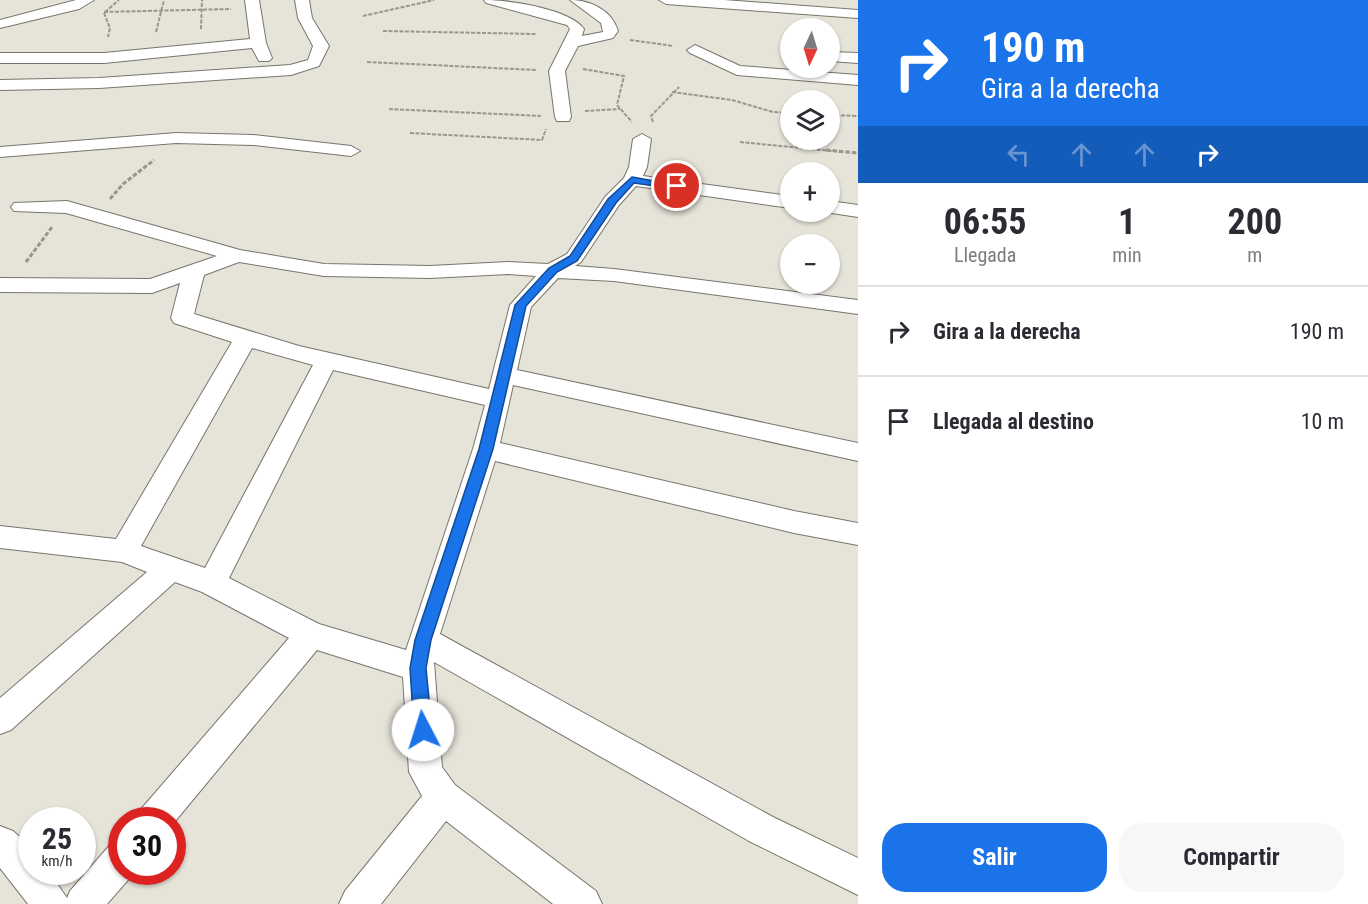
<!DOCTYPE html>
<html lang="es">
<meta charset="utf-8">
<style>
body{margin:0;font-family:"Roboto Condensed",sans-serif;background:#f7f7f7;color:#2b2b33;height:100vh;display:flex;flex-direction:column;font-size:22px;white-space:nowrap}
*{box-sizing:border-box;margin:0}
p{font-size:20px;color:#7c7c81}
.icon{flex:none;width:33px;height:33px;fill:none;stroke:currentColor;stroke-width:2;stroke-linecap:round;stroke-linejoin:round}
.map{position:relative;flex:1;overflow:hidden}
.details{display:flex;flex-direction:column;background:#fff;width:510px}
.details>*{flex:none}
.hud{background:#1a73e8;color:#fff;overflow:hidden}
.needle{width:39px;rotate:184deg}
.tools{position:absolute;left:780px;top:18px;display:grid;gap:12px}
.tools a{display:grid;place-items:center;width:60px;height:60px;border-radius:50%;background:#fff;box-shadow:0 2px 4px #0004;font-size:30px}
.speed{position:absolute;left:18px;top:807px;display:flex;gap:12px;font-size:30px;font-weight:700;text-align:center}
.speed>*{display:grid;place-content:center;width:78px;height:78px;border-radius:50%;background:#fff;box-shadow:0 2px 4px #0004;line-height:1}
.speed small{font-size:15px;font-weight:400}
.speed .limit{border:9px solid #d22;background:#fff;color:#111}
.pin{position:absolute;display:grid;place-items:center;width:51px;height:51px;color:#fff;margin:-26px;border:3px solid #fff;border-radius:50%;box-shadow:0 2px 6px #0007}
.me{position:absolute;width:66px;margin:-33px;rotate:355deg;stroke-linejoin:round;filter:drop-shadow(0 0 4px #0008)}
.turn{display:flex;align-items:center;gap:21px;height:126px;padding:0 24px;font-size:27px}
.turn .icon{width:78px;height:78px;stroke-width:2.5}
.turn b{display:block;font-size:42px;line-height:51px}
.lanes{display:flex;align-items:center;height:57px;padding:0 24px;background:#0003;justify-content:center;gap:30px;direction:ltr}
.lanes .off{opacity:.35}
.eta{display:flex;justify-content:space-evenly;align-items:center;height:102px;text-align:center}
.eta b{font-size:36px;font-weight:700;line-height:42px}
.action{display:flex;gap:12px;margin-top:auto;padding:12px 24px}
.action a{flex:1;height:69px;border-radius:24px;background:#1a73e8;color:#fff;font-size:24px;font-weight:700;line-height:69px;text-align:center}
.action a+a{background:#f7f7f7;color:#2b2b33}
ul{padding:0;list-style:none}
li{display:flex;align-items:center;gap:18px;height:90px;padding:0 24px;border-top:2px solid #e1e1e2}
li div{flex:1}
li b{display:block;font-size:22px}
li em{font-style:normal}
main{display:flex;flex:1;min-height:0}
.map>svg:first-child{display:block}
</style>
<main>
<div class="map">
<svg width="858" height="904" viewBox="0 0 858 904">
<rect width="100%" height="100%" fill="#e6e3d9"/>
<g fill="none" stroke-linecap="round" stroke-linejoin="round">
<g stroke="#78756d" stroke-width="2">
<path id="street" d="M76,0H94L79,9L0,28V20Z
M245,0H259L266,43L272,58L269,61H259L252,48L104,63H0V53H104L250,39Z
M295,0H309L312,18L329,46L319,66L291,75L99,88L0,90V80L99,78L290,65L308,60L313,46L298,18Z
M484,0C509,0 570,9 584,29L582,36L603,32L601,23L570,0C590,0 612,10 618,31L613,38L578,46L565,71L571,117L569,121H557L555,117L549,71L570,29L567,25L486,3Z
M659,0H724L858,10V18L666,4Z
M695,45L740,66L858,75V85L737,75L690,53L687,50Z
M830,52L858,53V63L830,61Z
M176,133L253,135L351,146L360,151L351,156L253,145L176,143L0,157V147Z
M642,134L651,139L647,167L643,176L790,196V208L636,186L619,205L581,262L575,266L614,269L858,300V314L614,281L558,278L531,307L517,370L858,443V461L513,385L500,443L794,511L858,523V545L794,533L495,461L440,634L773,817L858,858V895L749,841L434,662L442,767L455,785L596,891L602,904H553L446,821L381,904H339L345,891L422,796L409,772L403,677L317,650L172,825V820H137L142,808L289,638L202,592L175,582L11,730L0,734V698L147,572L122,562L0,548V526L116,539L232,342L174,323L171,318L180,283L152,293L0,292V278L150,279L217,256L66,213L14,211L11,207L14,203L67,201L240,250L324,264L430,266L508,262L548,264L567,254L605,197L624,178L629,167L633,139ZM239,262L324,276L430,278L508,274L536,276L510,305L489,389L299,346L194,314L204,275ZM252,348L313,365L205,568L141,546ZM333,370L485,405L473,449L406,650L319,624L229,578Z
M830,201L858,205V217L825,212H830Z
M0,826L13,831L30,846L32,872H49L67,898L70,891L109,846L122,841V872H135L107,904H28L0,868Z"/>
</g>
<path stroke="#99968f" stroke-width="2" stroke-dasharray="4 1.5" stroke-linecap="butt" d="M104,12L231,9
M105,12L119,0
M104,13L110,28L108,37
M363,16L434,0
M201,29L202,0
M383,31L536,34
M156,32L164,0
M630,40L673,46
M367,62L537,70
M583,69L624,76L617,105L632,122
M672,92L732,100L773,112L790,113
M389,109L541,116
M585,111L620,109
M830,115L858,116
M653,122L651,116L679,87
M410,133L542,140L546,129
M740,142L842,152"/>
<path stroke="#99968f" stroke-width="3" stroke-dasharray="4.5 2" stroke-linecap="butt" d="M826,150L858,153
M110,199L123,184L154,160
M26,262L52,227"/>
<use href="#street" fill="#fff" fill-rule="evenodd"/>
</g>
<path fill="#1a73e8" stroke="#114b97" stroke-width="1.5" d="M632,177L682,186L677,189L634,183L616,203L577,261L557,272L526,306L493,449L431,640L426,668L432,730L429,736L423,739L417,736L414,730L410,668L415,640L479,449L515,305L549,268L570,256L608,199Z"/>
</svg>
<div class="tools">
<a><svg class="needle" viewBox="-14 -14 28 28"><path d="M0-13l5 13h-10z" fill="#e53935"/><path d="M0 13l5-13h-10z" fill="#7c7c81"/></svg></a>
<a><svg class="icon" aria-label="layers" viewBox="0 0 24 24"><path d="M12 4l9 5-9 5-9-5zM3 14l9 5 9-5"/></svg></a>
<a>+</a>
<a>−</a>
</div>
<div class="speed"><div>25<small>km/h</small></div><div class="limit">30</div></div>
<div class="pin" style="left:677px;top:186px;background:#d93025"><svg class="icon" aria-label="arrive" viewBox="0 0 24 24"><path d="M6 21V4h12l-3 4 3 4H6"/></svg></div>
<svg class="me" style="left:423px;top:730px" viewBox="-20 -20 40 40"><circle r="19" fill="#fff"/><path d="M0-13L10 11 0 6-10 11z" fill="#1a73e8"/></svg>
</div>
<section class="details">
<div class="hud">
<div class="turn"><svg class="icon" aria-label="right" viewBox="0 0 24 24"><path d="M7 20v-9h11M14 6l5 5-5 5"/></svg><div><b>190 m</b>Gira a la derecha</div></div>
<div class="lanes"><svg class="icon off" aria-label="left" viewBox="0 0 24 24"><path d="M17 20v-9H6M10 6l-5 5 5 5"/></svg><svg class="icon off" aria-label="ahead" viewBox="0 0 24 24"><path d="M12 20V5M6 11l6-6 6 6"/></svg><svg class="icon off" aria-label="ahead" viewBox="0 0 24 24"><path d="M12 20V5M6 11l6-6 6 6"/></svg><svg class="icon" aria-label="right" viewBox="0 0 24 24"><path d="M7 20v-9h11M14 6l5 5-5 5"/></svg></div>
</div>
<div class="eta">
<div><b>06:55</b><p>Llegada</p></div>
<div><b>1</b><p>min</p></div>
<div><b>200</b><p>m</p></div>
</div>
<ul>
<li><svg class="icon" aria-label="right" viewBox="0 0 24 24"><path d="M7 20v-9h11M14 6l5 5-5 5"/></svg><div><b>Gira a la derecha</b></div><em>190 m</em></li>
<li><svg class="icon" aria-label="arrive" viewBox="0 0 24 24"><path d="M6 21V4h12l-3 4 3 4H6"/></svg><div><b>Llegada al destino</b></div><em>10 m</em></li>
</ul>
<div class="action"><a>Salir</a><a>Compartir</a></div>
</section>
</main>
